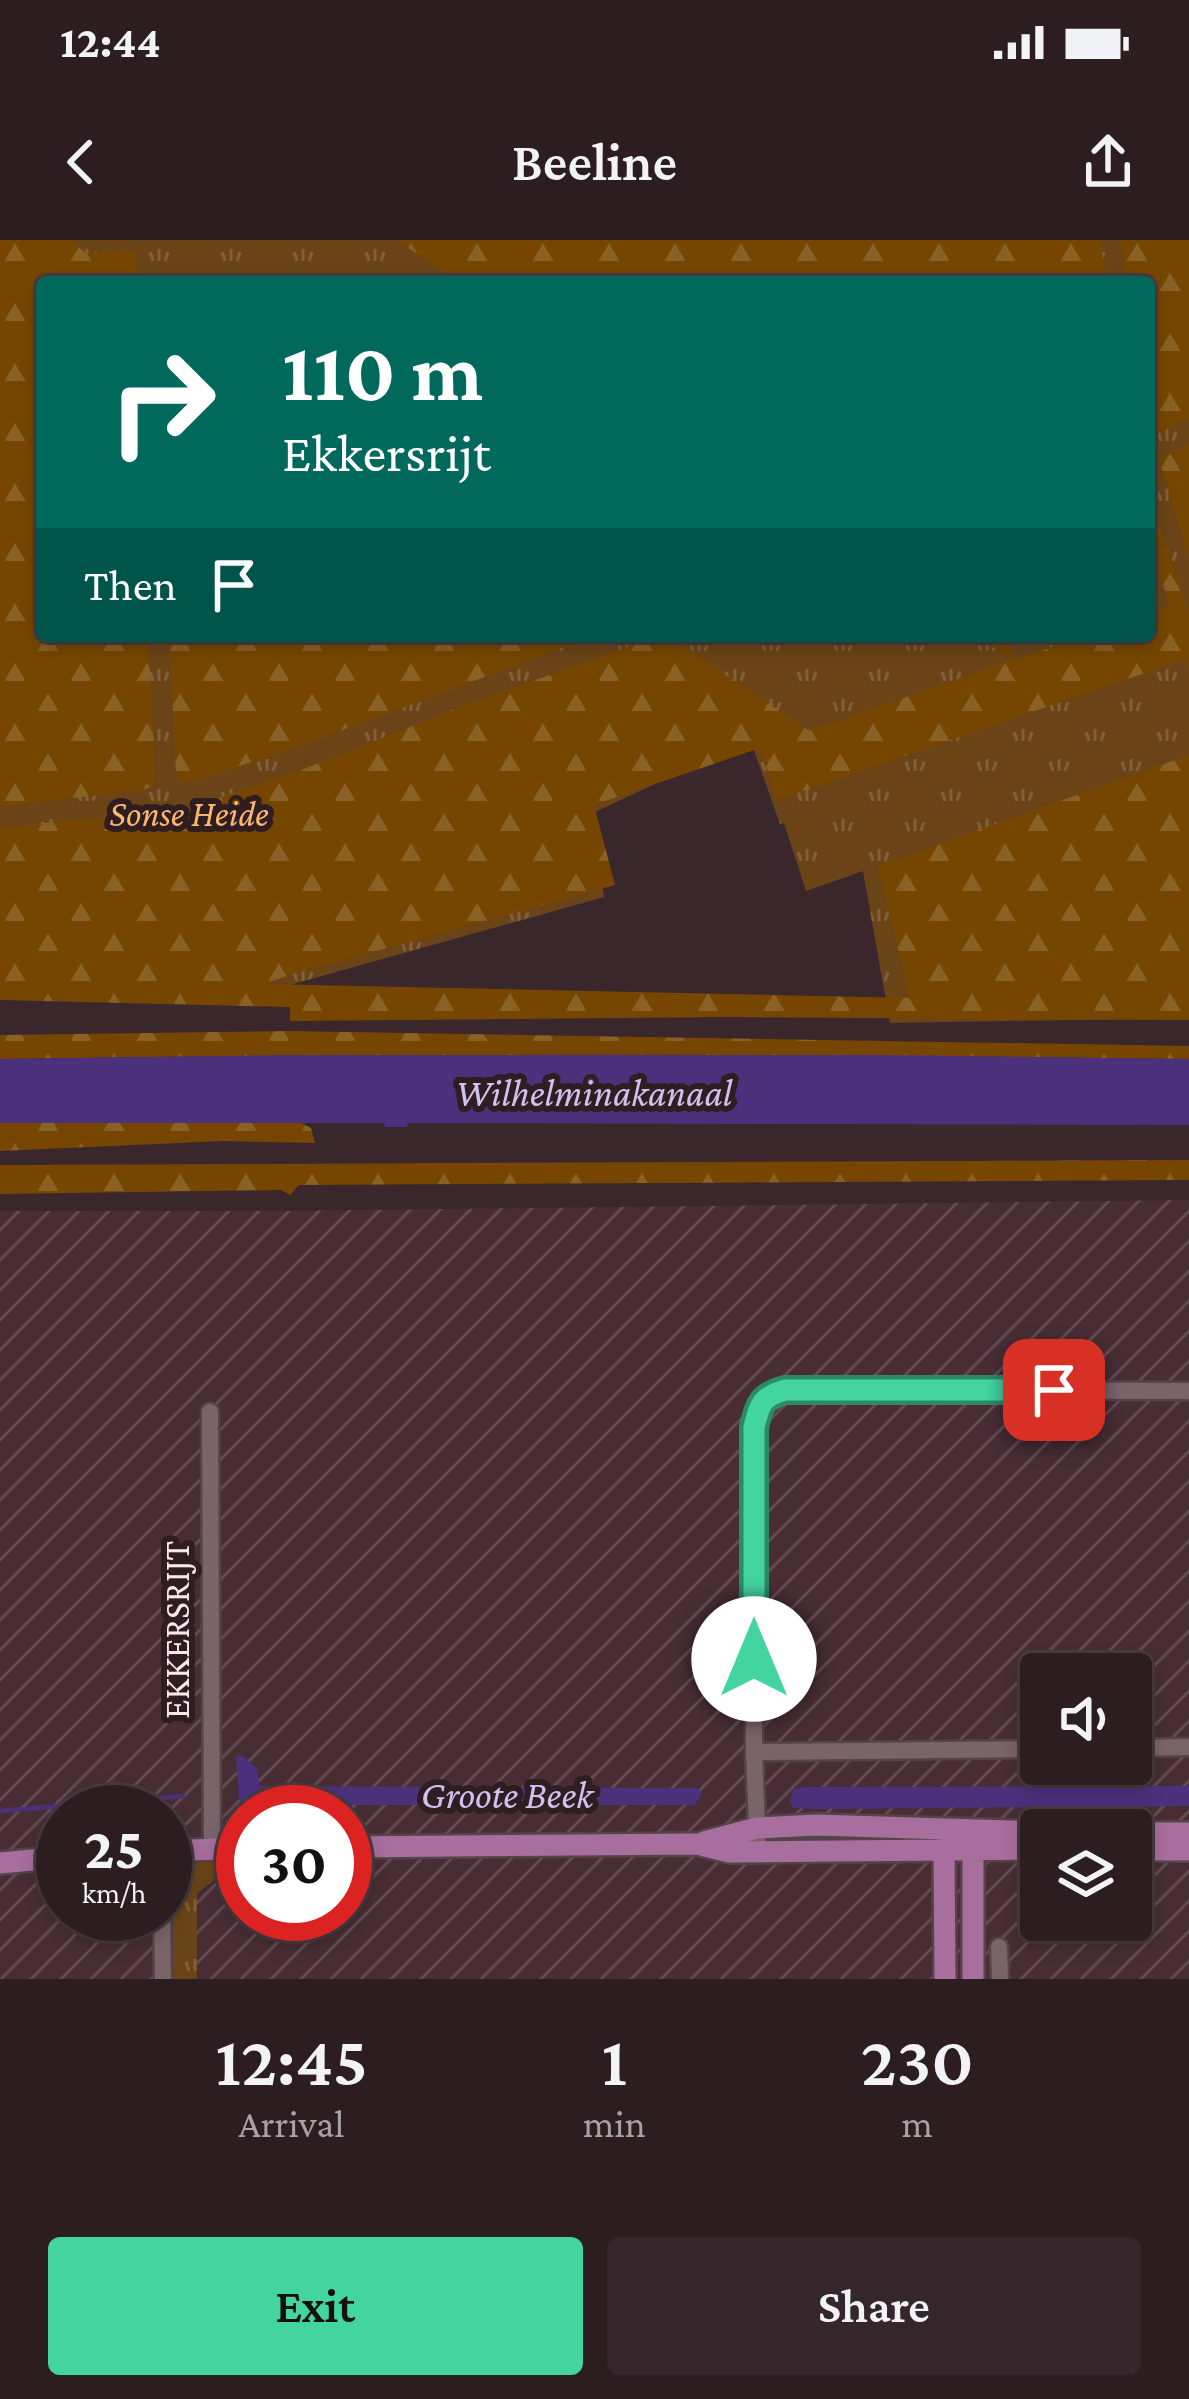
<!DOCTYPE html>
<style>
body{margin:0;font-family:"Crimson Pro",serif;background:#34262a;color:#f1f3f6;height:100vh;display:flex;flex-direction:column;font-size:45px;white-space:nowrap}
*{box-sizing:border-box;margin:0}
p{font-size:39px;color:#a6a2a5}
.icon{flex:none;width:66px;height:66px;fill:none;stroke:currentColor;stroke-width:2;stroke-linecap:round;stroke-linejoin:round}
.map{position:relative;height:1739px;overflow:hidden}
.side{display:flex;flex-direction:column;background:#2c1d21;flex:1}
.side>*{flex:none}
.hud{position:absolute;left:36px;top:36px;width:1119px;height:366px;border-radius:12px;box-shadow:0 6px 18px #0003,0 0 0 3px #483b3f;background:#00695c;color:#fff;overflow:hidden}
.fabs{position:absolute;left:1020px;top:1413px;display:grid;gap:24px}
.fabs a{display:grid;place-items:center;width:132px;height:132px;border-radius:12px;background:#2c1d21;box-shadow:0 6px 18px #0003,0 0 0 3px #483b3f;font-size:60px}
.speed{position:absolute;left:36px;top:1545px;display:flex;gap:24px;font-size:60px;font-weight:700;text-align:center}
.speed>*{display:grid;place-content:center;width:156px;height:156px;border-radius:50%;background:#2c1d21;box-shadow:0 6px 18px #0003,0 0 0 3px #483b3f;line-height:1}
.speed small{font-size:30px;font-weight:400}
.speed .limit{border:18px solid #d22;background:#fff;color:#111}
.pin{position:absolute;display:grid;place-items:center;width:102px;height:102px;color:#fff;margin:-51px;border-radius:24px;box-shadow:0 6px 18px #0006}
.me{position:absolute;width:132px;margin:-66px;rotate:0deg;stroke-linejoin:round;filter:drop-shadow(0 0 9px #0008)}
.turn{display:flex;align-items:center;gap:42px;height:252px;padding:0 48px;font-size:54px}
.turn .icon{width:156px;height:156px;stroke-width:2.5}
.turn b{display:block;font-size:84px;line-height:102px}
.then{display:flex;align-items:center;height:114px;padding:0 48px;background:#0003;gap:24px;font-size:45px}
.eta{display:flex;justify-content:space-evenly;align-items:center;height:204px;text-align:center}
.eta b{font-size:72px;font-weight:600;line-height:84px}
.cta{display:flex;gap:24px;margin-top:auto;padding:24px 48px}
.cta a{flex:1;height:138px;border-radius:12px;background:#43d4a0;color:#111;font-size:48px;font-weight:600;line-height:138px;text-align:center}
.cta a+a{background:#34262a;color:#f1f3f6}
.status{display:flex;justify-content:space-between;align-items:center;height:84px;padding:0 60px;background:#2c1d21;direction:ltr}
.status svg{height:33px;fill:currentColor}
header{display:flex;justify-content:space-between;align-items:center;height:156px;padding:0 48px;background:#2c1d21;font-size:54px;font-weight:600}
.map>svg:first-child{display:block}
</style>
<div class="status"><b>12:44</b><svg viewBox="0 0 49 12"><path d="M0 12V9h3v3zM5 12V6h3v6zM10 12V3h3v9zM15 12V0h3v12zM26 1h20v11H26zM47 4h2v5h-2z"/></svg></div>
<header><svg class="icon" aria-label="back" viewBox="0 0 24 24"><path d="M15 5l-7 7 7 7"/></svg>Beeline<svg class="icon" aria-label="share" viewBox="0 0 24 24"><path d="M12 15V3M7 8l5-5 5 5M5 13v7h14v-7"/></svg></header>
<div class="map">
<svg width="1189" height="1739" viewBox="0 0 1189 1739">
<defs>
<pattern id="industrial-furrows" width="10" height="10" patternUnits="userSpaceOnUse" patternTransform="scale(3)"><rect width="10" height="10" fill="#482d35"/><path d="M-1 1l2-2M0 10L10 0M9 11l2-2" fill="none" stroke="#634b52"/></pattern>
<pattern id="grass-tufts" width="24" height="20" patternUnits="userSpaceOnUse" patternTransform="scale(3)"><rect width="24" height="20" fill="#6a4417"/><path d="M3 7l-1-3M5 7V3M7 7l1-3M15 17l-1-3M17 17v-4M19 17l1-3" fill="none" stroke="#805f39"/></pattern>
<pattern id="forest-firs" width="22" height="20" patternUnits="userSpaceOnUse" patternTransform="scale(3)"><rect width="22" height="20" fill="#764600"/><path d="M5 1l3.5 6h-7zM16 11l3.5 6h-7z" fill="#8a6125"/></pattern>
</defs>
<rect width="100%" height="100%" fill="#3a272c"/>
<path fill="url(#industrial-furrows)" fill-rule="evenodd" d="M1189,960V1739H0V971H277ZM1041,1434H1131V1524H1041ZM63,1572H165V1674H63ZM243,1572H345V1674H243ZM1041,1590H1131V1680H1041Z"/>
<path fill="url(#grass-tufts)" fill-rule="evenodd" d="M0,0H1189V778L890,783L863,631L806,651L784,583L780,584L750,499L591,574L604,657L272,750L0,754ZM42,42H1149V396H42Z
M243,1618L197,1653V1739H173V1647C185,1616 214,1620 243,1618Z"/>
<path fill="url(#forest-firs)" d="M0,0H71L85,13L136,11L134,42H42V396H148L155,538L152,547L137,551L0,566Z
M397,0H1100L1107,42H458Z
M1120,0H1189V178L1151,197L1149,42H1126Z
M1189,204V317L1159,219Z
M1149,254L1189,374V428L1185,419L777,560L760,508L594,565L615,645L293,734L263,744L910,758L878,626L1189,515V780L720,777L290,781V767L0,760V588L164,570L207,562L304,529L455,469L658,396H668L809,491L1012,420L978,396H1006L1014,420L1084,396H1149V374L1170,366L1149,301Z
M169,396H594L305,504L192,542L182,543L176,532Z
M289,791L1189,806V819C793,814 396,813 0,819V795Z
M0,883H301L311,888L315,903L223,901L0,911Z
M1189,920V940L299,945L290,955L281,950L0,954V925Z"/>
<path fill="#4b317c" d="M288,815H876L1189,819V885L408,883L407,887H385L384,883H0V819Z
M243,1516L257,1528L260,1546L697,1548L702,1553L695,1565H250L241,1563L239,1559L236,1517Z
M1189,1546V1566L814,1569L794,1568L789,1561L794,1549L806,1547Z"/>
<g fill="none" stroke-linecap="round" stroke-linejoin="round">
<path stroke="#4b317c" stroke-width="4.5" d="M0,1571L183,1556"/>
<g stroke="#544348" stroke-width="21">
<path id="minor" d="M210,1172L212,1608
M1131,1508L1189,1507
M754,1512L1041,1509
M758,1611L754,1512V1187C760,1164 761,1157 785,1150L1189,1151
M162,1674L163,1739
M999,1707L1000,1739"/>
</g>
<g stroke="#544348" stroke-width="26">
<path id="major" d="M1131,1593H1189
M966,1598L973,1609V1739
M704,1602L757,1588L817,1585L1041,1592
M345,1607L697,1604L729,1612L1041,1609
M1131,1610H1189
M165,1611L243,1608
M0,1623L63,1617
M945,1739L944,1610L953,1600"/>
</g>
<use href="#minor" stroke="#7a6369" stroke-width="16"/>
<use href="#major" stroke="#a86e9e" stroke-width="21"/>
</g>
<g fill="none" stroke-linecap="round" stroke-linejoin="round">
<g stroke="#2c8a68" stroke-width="30">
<path id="route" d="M754,1419V1187C760,1164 761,1157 785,1150H1054"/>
</g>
<use href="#route" stroke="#43d4a0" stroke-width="21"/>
</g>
<g text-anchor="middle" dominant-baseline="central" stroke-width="12" stroke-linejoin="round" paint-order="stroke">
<g font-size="36" font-style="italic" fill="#fdb76d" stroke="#301d22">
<text x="189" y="574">Sonse Heide</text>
</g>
<g font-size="36" fill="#f5e8eb" stroke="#301d22">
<text transform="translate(177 1390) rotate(-90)">EKKERSRIJT</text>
</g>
<g font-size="39" font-style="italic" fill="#cdc3ee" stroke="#301d22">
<text x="594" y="852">Wilhelminakanaal</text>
<text x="507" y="1554">Groote Beek</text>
</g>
</g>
</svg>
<div class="fabs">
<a><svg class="icon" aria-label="sound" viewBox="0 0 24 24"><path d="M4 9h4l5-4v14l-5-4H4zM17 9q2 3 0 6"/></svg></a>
<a><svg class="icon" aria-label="layers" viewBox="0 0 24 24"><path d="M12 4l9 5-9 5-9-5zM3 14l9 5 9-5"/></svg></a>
</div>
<div class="speed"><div>25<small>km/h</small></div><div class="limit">30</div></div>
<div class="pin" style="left:1054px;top:1150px;background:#d93025"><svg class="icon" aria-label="arrive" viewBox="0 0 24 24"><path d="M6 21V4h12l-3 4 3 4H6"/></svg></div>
<svg class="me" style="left:754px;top:1419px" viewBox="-20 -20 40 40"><circle r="19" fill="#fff"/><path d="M0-13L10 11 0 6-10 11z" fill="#43d4a0"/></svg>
<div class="hud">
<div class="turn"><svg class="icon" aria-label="right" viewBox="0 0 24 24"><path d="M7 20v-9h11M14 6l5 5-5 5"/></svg><div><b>110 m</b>Ekkersrijt</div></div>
<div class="then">Then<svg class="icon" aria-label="arrive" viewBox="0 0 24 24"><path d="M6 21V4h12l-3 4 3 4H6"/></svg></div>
</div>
</div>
<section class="side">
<div class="eta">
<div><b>12:45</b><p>Arrival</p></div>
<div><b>1</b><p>min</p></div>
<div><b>230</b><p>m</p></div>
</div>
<div class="cta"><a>Exit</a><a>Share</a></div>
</section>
